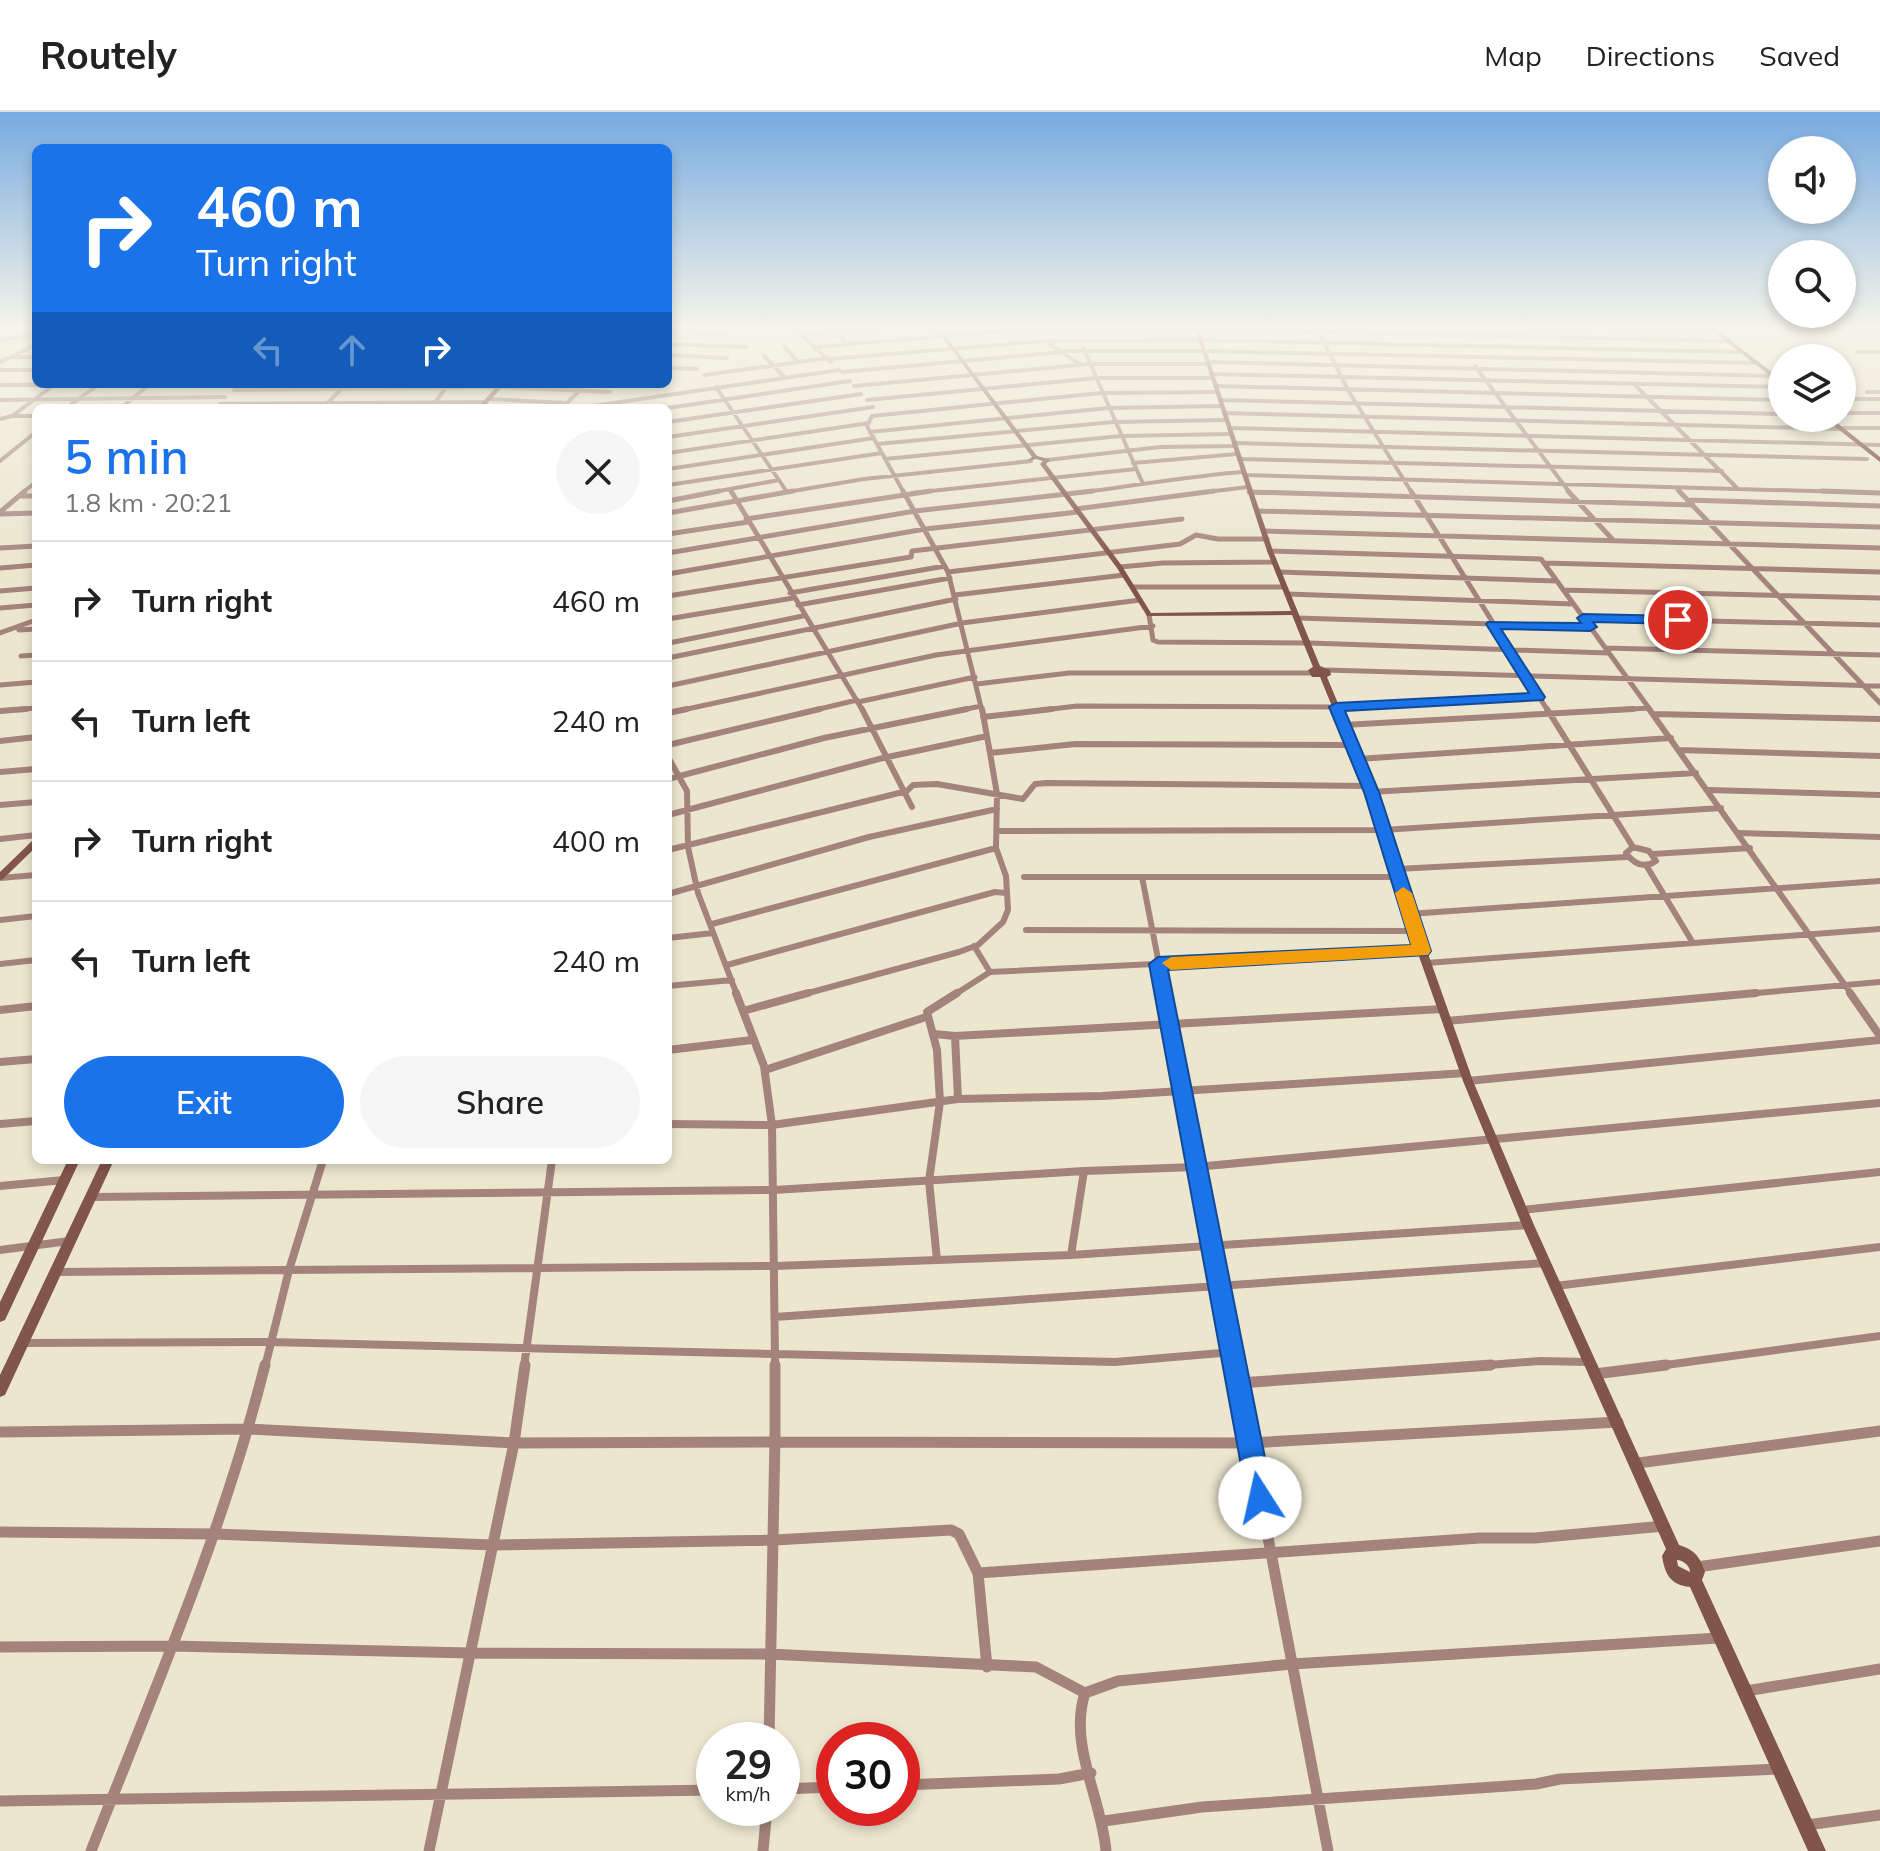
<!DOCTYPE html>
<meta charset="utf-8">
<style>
body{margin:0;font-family:Mulish,sans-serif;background:#f6f6f6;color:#222;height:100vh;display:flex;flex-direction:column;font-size:30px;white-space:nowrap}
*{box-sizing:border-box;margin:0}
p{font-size:26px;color:#767676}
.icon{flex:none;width:44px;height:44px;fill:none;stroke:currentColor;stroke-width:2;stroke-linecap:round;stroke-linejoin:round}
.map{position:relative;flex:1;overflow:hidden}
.details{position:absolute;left:32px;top:292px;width:640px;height:760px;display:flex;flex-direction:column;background:#fff;border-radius:12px;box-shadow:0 4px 12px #0003}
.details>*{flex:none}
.banner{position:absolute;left:32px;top:32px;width:640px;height:244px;border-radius:12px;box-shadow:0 4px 12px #0003;background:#1a73e8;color:#fff;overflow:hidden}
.buttons{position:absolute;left:1768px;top:24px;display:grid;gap:16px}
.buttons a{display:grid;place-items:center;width:88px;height:88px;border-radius:50%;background:#fff;box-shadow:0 4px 12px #0003;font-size:40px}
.speed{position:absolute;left:696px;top:1610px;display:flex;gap:16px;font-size:40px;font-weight:700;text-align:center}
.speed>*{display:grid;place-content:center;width:104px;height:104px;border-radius:50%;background:#fff;box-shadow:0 4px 12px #0003;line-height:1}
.speed small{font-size:20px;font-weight:400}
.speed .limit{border:12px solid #d22;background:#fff;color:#111}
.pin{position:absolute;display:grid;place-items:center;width:68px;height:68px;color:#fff;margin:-34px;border:4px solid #fff;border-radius:50%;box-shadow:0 2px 8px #0007}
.me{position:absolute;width:88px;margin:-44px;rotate:350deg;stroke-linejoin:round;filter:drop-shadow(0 0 6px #0008)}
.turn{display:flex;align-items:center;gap:28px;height:168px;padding:0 32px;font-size:36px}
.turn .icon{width:104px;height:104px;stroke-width:2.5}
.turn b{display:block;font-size:56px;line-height:68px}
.lanes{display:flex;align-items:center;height:76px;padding:0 32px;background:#0003;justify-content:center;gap:40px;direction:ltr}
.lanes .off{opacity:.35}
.round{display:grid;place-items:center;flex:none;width:84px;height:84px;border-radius:42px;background:#f6f6f6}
.head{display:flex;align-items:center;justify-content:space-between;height:136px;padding:0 32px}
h1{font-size:48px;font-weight:600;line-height:60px;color:#1a73e8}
.primary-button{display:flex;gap:16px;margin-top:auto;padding:16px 32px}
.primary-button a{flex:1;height:92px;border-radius:48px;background:#1a73e8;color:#fff;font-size:32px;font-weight:600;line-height:92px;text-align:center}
.primary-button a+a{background:#f6f6f6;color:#222}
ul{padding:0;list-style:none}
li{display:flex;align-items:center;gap:24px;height:120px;padding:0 32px;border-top:2px solid #e0e0e0}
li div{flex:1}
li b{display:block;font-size:30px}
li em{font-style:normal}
header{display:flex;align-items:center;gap:48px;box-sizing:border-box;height:112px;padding:0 40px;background:#fff;border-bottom:2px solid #e0e0e0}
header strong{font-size:38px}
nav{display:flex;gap:44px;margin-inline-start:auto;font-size:28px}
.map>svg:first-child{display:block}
</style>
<header>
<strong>Routely</strong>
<nav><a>Map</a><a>Directions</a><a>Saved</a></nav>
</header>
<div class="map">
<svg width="1880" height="1739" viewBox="0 0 1880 1739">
<rect width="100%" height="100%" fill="#ece6cf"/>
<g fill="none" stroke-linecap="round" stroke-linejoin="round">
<path stroke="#a4837c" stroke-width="4" d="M791,214L831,250
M834,214L845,232
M1316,214L1348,278L1412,381
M1496,214L1715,219
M1575,214L1588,226
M0,216L11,214
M1711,216L1880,217
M1031,219L1197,217L1729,229
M668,220L728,222
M803,223L911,214
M0,228L36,222
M1045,229L1081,253
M668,232L747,235
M784,234L798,250
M816,235L1028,217
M1083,235L1143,372
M1060,239H1204L1757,251
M1857,240H1880
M668,243L727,246
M764,244L784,265
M13,245H36
M829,247L1045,229L1200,228L1742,240
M0,250L36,233
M1207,250L1773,264
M1475,254L1570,381
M668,256L697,257
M0,258H36
M842,260L1062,240
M1211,262L1782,275
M705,263L828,246
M1634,272L1738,377
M0,273L99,272
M854,274L1090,252H1208
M1215,274L1782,288
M716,275L787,380
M234,278L499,275L610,280
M1867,280H1880
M488,287L567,291L586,272
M1842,287H1880
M0,288L225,285
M867,288L1096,266H1213
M1220,288L1782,302
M220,292L486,290
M66,296L98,273
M121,296L150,272
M323,296L346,272
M431,296L447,274
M579,296L839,258
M668,296L850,269
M1224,301L1841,317
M1842,301H1880
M14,304H36
M0,307L12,304L54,273
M668,310L861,282
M1229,316L1880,333
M1839,316H1880
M870,320L1108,296L1222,294
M668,325L873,295
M1234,331L1867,347
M877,332L1114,310L1226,308
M668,341L869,311
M885,347L1121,324L1231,322
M1239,347L1722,359
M1047,348L1160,335L1235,334
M0,349L36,320
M1133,351L1237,342
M668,357L874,326
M1244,363L1880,381
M668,373L882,341
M1676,376L1681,381
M730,378L732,381
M1249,380L1295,381
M22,381L36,370
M708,381L779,368
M781,381L864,367L1031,349
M904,381L867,314L872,304L1101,281L1217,280
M912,381L1136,357
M1075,381C1131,375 1186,364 1243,360
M1198,381L1248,375"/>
<path stroke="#a4837c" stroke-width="5" d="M731,379L863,599
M903,379L948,460L982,599
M1411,379L1548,599
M1568,379L1613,428
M1679,379L1880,591
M1822,379L1880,381
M1249,380L1693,393
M20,384H36
M1688,388L1880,394
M668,389L719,379
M1076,397L1214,379
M1257,399L1880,415
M0,400L25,379
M668,401L793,379
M0,402L36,401
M746,407L931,379
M1265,419L1880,436
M668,422L748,410
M0,436L36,434
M1270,439L1541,447L1651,599
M668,441L915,399L1093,379
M1544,451L1880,460
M1120,455L1163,451L1274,450
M0,456L36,453
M948,460L1180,432L1196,423L1218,427H1267
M1278,460L1557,469
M668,462L925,417L1078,400
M1134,475H1284
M1563,478L1880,486
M0,479L36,476
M790,481L945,454
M1287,482L1573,492
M955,483L1124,463
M668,484L911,445L912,439L1182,407
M798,493L950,466
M0,496L36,493
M1149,503L1153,528L1158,530L1309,531L1609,541
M1297,506L1590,515
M1583,506L1880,513
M668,507L793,486
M19,518L36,517
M0,521L36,508
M669,531L803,504
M1605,536L1880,543
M21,544L36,543
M668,546L956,487
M1326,558L1880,574
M977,572L1069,561H1313
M0,573L36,570
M668,574L962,511L1140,488
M858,590L975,565
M2,599L36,596
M678,599L936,543L1153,514
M811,599L857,588
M957,599L981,594
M1035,599L1077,594L1336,595L1538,585
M1597,599L1649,596"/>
<path stroke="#a4837c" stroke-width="6" d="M862,597L912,695
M982,597L990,641
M1547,597L1633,735
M1649,597L1852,883
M0,599L26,597
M668,601L687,597
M1653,602L1880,607
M983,605L1052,597
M1343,613L1633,597
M0,629L36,625
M668,633L820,597
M1679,638L1880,644
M668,645L687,679L688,735L698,781L737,883
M1358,647L1671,626
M0,660L36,657
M668,667L824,626L967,597
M1708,678L1880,683
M1371,680L1696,661
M0,693L36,690
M668,703L883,646L987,624
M999,719L1383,718L1721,696
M1739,721L1880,725
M0,727L36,723
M1633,735L1649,739L1656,749C1644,757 1634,752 1626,741Z
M668,738L907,679L913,673L937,672L1023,687L1035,672L1047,671L1368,674
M1653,742L1750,736
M1646,753L1693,831
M1397,757L1627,745
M1024,765H1399
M1142,765L1165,883
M0,766L36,763
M668,782L869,725L997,697
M1409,802L1880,769
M0,808L36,804
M712,812L996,736
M1026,818L1415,819
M668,826L713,821
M974,834L990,860
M1427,851L1880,817
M0,852L36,848
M727,853L995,780L1006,781
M668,874L732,868
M801,883L959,840L978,833L1003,810L1008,798L1006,764L996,736L997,682L990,641L1075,632L1351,633
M954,883L990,860L1422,839
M1734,883L1880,870"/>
<path stroke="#a4837c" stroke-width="8" d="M736,881L764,954L772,1013L775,1246
M1164,881L1235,1255
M1850,881L1880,924
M0,898L36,894
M743,899L808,881
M1447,909L1756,881
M934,922L955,924L958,987L1102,984L1466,961
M955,924L1443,897
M668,938L752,928
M0,950L36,947
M765,958L926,905
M1468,969L1880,928
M0,1012L36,1009
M668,1012L772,1013L958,987
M1084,1059L1196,1055L1880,991
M0,1074L64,1068
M1522,1098L1880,1060
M0,1138L69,1129
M1071,1143L1528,1113
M937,1148L929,1069L940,990L937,938L927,900L957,881
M57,1160L776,1154L1071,1143L1084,1059L774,1078L91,1085
M1555,1174L1880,1135
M775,1205L1545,1151
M23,1231L269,1230L775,1242
M265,1255L289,1158L323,1048
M524,1255L552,1048
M775,1255V1242L1115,1250L1233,1240
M1464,1255L1540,1249L1588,1250
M1651,1255L1880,1224"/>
<path stroke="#a4837c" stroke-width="11" d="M775,1253V1330L1250,1331L1618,1310
M1235,1253L1328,1739
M1595,1262L1666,1253
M1239,1271L1491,1253
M0,1320L249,1317L514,1331L775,1330
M1638,1351L1880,1319
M0,1420L215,1422L492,1433L775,1428L951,1418L959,1422L978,1461L1480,1426H1535L1664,1414
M1697,1455L1880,1429
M978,1461L987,1555
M0,1535L172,1534L470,1541L769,1542L1036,1555L1085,1581
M1746,1579L1880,1557
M769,1628L775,1326
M902,1673L1059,1667L1091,1661
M782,1677L834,1675
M0,1689L714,1678
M1104,1709L1202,1695L1536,1672L1560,1667L1779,1657
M1807,1713L1880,1703
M91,1739C154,1579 223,1420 265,1253
M429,1739L514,1331L525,1253
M763,1739L767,1696
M1106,1739C1102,1687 1068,1633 1085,1581L1118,1569L1292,1552L1719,1526"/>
<path fill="#82554b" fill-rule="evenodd" d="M934,214H938L1037,344L1049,347L1050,348L1046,352L1122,454L1151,501L1291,499L1267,439L1194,214H1198L1273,439L1320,554L1330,558L1331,563L1327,565L1375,680L1414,802L1473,969L1534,1113L1679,1433C1695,1438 1700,1445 1705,1460L1702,1468L1826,1739H1808L1690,1475C1670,1473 1665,1462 1662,1444L1666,1437L1522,1113L1463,969L1404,802L1367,680L1320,565H1312L1308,558L1313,555L1292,503L1147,504L1117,456L1040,352L1043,349L1036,347L1029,349L1028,348L1032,345ZM1677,1448C1683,1448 1690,1454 1690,1460L1678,1454Z
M499,272H505L483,296H477Z
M36,727V735L3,767L0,768V760L33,728Z
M68,1048H80L5,1208L0,1210V1190Z
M102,1048H114L5,1283L0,1285V1263Z"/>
<path fill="#693328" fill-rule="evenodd" d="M1706,214H1712L1782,268V273Z
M1824,306H1831L1880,345V350Z"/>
</g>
<linearGradient id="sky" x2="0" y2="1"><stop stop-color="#77abe0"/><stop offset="0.47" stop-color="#f6f4e9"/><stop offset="1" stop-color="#f6f4e9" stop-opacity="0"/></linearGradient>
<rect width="1880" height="457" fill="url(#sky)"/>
<path fill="#1a73e8" stroke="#114b97" stroke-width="2" d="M1583,502L1678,504L1684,508L1678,512L1593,510L1597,515L1590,519L1501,517L1545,585L1543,588L1345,599L1379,680L1431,839L1428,843L1168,858L1273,1386L1269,1395L1260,1399L1251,1395L1247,1386L1149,852L1158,845L1411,833L1364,680L1329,595L1336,591L1529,581L1486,512L1488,510L1581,511L1577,506Z"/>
<path fill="#f59e0b" d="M1403,775L1412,781L1431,839L1428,843L1171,858L1162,851L1171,845L1411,833L1395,781Z"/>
</svg>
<div class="buttons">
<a><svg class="icon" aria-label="sound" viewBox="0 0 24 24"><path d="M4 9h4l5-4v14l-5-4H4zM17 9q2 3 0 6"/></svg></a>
<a><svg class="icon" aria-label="search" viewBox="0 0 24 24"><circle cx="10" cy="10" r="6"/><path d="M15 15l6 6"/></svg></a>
<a><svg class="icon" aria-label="layers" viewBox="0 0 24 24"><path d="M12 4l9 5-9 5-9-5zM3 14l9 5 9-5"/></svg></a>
</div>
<div class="speed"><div>29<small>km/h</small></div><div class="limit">30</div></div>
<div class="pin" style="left:1678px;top:508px;background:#d93025"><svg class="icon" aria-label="arrive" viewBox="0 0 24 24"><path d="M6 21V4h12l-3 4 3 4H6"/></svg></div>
<svg class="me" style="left:1260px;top:1386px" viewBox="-20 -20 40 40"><circle r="19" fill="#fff"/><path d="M0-13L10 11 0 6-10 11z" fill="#1a73e8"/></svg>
<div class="banner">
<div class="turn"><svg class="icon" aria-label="right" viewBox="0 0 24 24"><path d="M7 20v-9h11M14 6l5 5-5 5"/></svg><div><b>460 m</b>Turn right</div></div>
<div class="lanes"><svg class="icon off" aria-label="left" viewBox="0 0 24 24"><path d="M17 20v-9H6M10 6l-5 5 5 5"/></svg><svg class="icon off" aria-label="ahead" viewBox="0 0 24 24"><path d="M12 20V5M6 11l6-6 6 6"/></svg><svg class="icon" aria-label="right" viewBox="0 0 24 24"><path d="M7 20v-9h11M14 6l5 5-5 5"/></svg></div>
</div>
<section class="details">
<div class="head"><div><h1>5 min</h1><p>1.8 km · 20:21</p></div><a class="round"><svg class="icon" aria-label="close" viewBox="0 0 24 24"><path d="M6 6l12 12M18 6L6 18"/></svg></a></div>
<ul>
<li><svg class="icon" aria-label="right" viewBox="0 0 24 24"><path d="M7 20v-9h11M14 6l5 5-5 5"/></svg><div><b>Turn right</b></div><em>460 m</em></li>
<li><svg class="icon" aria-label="left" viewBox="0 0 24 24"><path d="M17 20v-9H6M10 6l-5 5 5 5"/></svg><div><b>Turn left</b></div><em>240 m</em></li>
<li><svg class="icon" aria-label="right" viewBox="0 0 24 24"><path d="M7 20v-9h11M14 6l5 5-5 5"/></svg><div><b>Turn right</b></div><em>400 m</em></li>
<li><svg class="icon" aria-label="left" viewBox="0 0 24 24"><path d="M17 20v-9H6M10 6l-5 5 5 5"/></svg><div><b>Turn left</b></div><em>240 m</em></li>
</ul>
<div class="primary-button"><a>Exit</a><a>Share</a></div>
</section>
</div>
